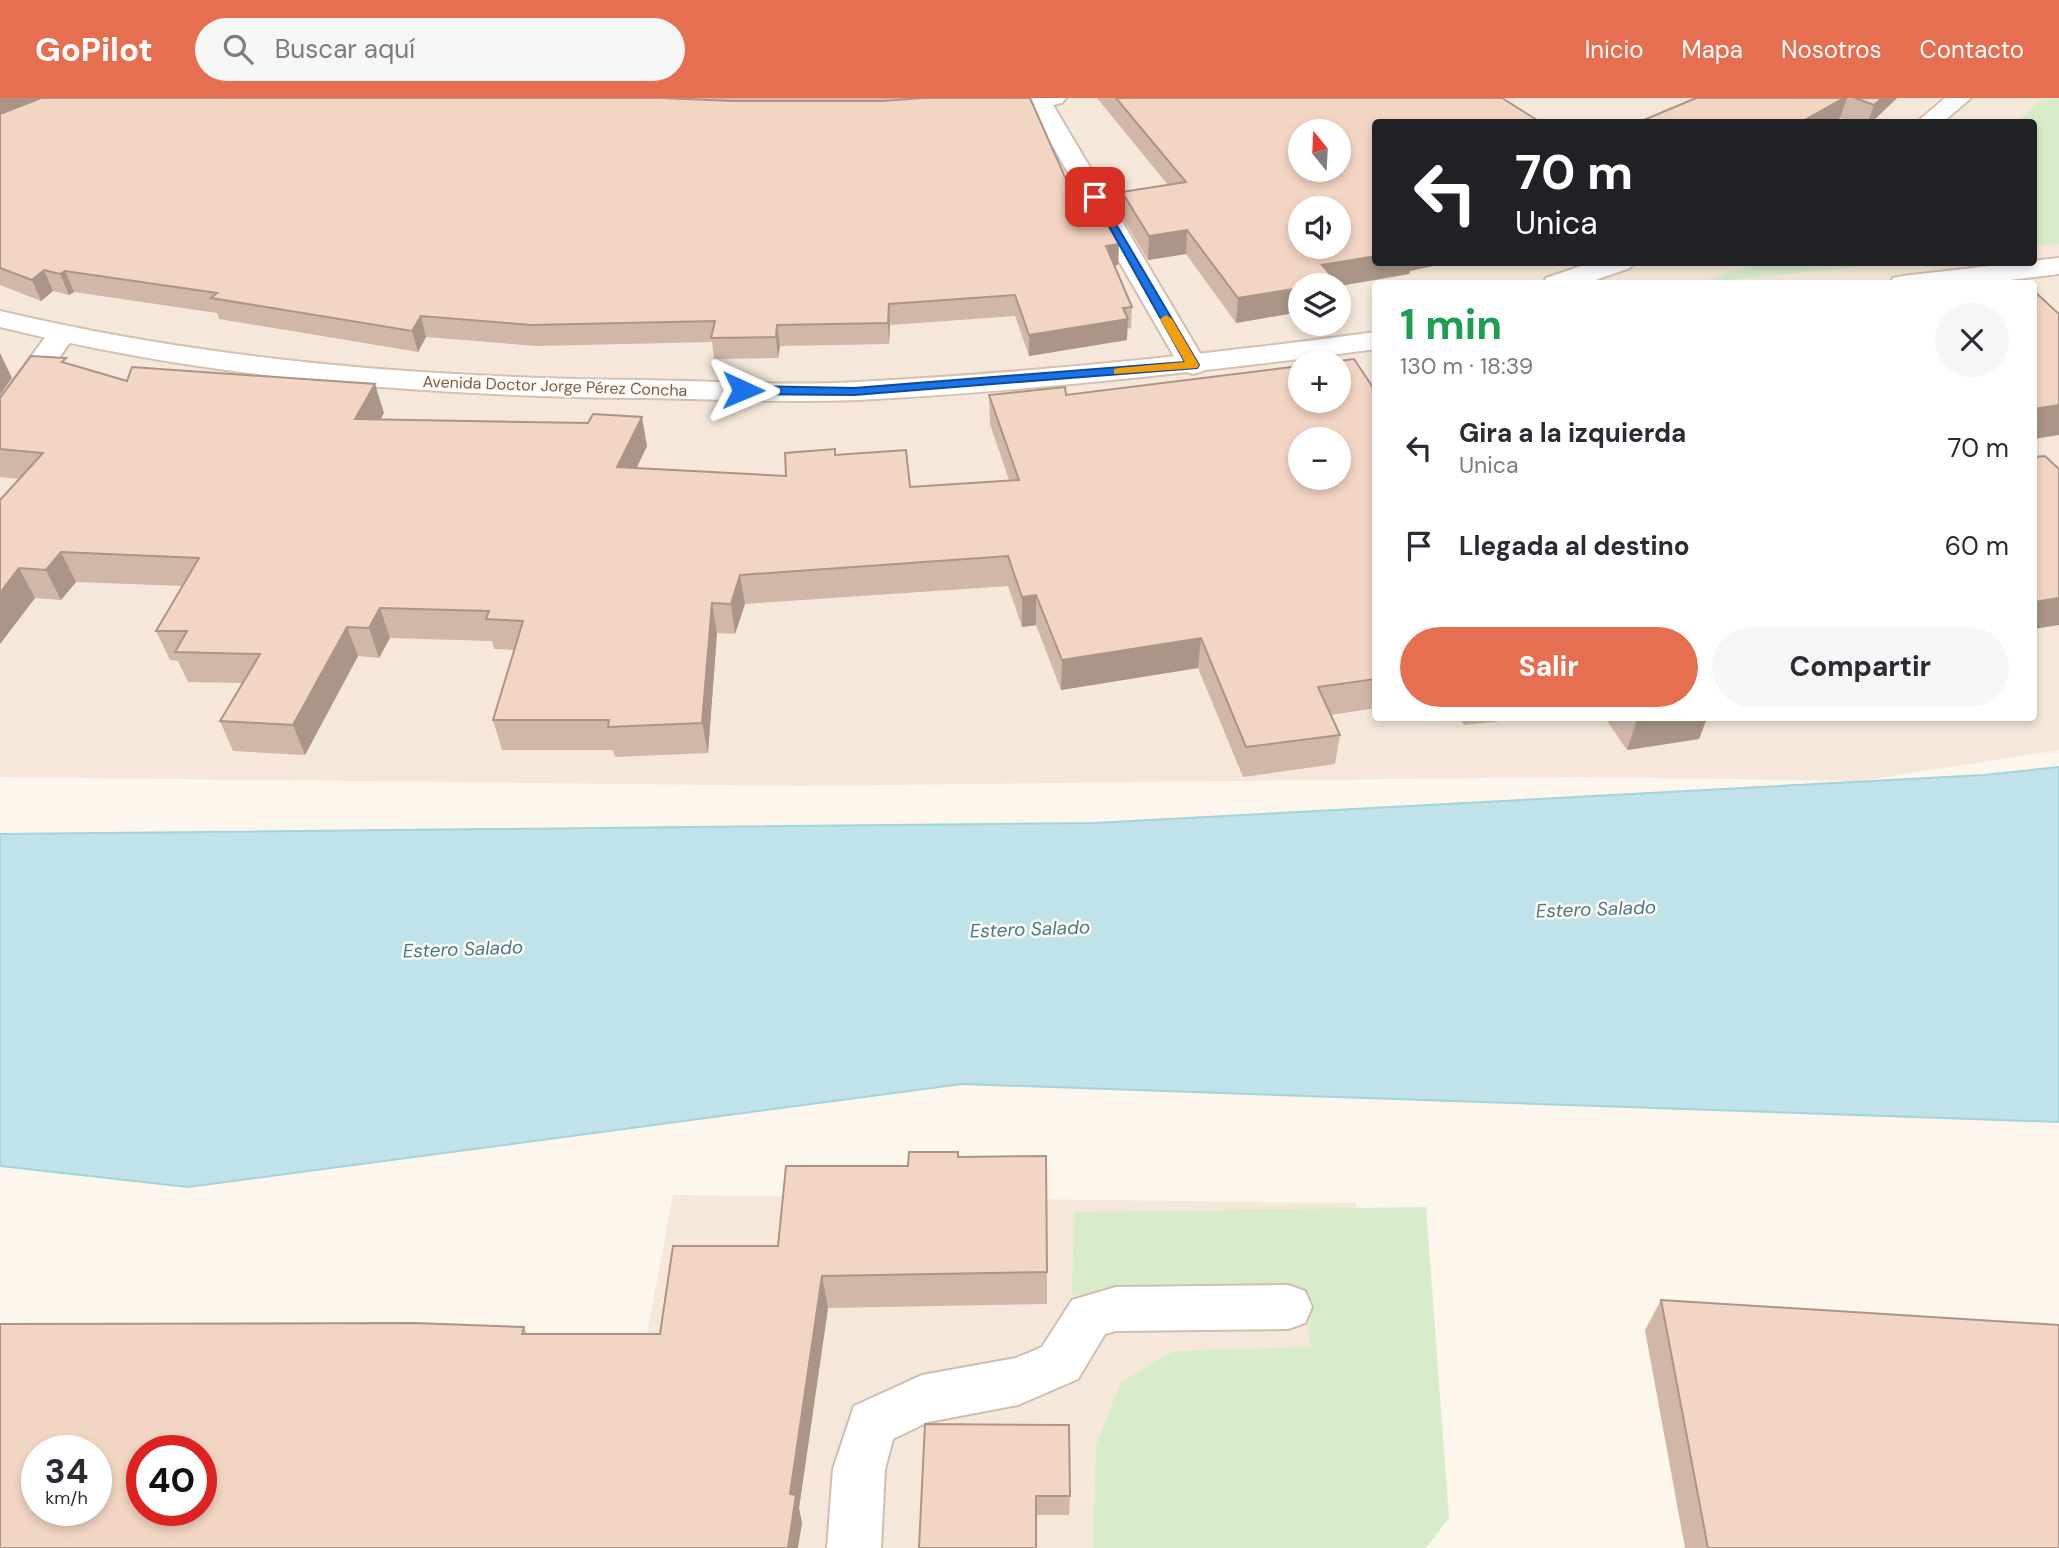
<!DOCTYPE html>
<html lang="es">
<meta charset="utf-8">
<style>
body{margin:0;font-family:"DM Sans",sans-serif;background:#f7f7f7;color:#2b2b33;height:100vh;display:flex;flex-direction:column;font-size:26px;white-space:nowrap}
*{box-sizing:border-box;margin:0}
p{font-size:23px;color:#7c7c81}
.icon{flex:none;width:38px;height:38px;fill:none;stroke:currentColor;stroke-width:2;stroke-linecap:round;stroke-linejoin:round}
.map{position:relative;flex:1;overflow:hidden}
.drawer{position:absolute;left:1372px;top:182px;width:665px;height:441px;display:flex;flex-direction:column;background:#fff;border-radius:7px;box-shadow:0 4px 10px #0003}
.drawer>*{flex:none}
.hud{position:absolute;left:1372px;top:21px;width:665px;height:147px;border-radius:7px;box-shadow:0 4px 10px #0003;background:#202124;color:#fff;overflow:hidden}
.needle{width:46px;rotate:342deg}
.buttons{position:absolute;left:1288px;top:21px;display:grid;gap:14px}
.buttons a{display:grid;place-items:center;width:63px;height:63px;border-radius:50%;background:#fff;box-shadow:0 4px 10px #0003;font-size:35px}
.speed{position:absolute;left:21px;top:1337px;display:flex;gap:14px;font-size:35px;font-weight:700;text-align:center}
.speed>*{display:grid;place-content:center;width:91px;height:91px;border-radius:50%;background:#fff;box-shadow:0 4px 10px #0003;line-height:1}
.speed small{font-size:18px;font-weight:400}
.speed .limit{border:10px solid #d22;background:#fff;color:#111}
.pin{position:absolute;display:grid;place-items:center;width:60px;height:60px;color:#fff;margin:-30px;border-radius:14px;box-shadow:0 4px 10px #0006}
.me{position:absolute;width:77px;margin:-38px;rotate:91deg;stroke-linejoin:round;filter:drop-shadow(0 0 5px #0008)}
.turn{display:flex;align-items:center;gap:24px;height:147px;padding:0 28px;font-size:32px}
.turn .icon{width:91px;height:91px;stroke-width:2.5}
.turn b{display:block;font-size:49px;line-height:60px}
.round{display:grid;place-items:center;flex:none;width:74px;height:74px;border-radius:37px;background:#f7f7f7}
.summary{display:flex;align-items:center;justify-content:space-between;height:119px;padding:0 28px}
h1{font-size:42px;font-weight:700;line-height:52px;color:#1e9e55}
.action{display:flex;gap:14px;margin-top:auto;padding:14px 28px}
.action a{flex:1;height:80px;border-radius:42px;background:#e76f51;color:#fff;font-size:28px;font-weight:700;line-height:80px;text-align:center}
.action a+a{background:#f7f7f7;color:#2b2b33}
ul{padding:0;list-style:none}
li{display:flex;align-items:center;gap:21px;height:98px;padding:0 28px}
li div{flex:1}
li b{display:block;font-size:26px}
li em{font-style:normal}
header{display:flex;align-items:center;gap:42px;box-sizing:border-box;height:98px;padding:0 35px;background:#e76f51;color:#fff}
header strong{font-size:33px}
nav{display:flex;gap:38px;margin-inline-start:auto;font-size:24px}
.search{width:490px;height:63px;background:#f7f7f7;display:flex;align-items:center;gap:18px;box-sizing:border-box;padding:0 24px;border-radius:38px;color:#7c7c81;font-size:26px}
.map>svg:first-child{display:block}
</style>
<header>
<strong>GoPilot</strong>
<div class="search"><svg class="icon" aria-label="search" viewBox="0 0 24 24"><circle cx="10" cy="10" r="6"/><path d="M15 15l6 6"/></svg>Buscar aquí</div>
<nav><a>Inicio</a><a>Mapa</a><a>Nosotros</a><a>Contacto</a></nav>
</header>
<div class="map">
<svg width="2059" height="1450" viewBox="0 0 2059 1450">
<rect width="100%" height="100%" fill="#fdf6ec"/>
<path fill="#f5e8da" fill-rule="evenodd" d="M0,0H2059V652L1860,683L1579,679L800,688L0,679ZM1376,24H2034V164H1376ZM1300,33H1339V72H1300ZM1300,110H1339V149H1300ZM1376,186H2034V620H1376ZM1300,187H1339V226H1300ZM1300,264H1339V303H1300ZM1300,341H1339V380H1300Z
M673,1097L1356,1105L1365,1450H607Z"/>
<path fill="#d8ecc9" d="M2043,0H2059V146L2034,148V24H2017Z
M1758,165V164L1895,165L1698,185Z
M1426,1109L1449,1420L1426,1450H1093L1096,1347L1121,1284L1174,1253L1311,1249L1303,1202L1072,1197L1074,1114Z"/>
<path fill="#bfe3e8" stroke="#a5d3da" stroke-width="2" d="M2059,669V1024L962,986L188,1089L0,1068V736L1094,725L1984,677Z"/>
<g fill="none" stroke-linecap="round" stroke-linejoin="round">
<g stroke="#d1beb0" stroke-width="4">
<path id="street" d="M975,0H1066L1062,5L1053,7L1207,267L1203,273L1193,276L1183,273L1179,267L1030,9L979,13L971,11L967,6Z
M62,228L72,230L76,236L11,328L0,331V301L52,230Z
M1288,1187L1305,1193L1312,1209L1305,1225L1288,1231L1116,1233L1105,1236L1078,1281L1018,1307L928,1324L893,1341L885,1371L881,1450H827L833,1371L854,1308L922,1277L1016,1260L1042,1249L1072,1202L1116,1189Z"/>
</g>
<g stroke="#d6c0b0" stroke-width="4">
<path id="secondary" d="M1945,0H1971L1943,24H1917Z
M2059,160V176L1977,186H1890L1893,180L1903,178Z
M1593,164H1634L1630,170L1584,186H1543L1546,180Z
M0,213C211,263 425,280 641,282C713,283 785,288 857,284C1030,275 1203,257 1376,234V251C1203,274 1030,293 857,302C785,305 713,301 641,300C425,298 210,281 0,229Z"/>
</g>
<use href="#street" fill="#fff" fill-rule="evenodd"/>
<use href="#secondary" fill="#fff" fill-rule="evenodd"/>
</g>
<path fill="#d1b7a8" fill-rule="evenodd" d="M0,0H1030L1076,104L1119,146L1118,167H1115L1132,209L1131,230L1127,231V242L1029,258L1015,218L890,227L889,246L780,248L778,260L714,261L712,244L536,248L426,239L418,254L219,221L217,215L74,194L69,197L53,193L41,203L0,187ZM911,1L882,3H822L871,2Z
M1097,0H1502L1376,164H1451L1410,173L1409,176L1339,188L1300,187V214L1236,225L1186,156L1148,162L1121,117L1122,94L1168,87Z
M1696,0H1897L1872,24H1852L1840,20L1833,24H1639Z
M68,266L127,283L384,315L380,322L647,348L636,370L786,378L835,357L910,389L1009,382L990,326L989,297L1376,294V610L1331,617L1340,637L1335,666L1243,679L1198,570L1061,592L1036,527L1022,529L1008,488L745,506L735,536L717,535L708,655L615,659L613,652H502L493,622L514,552L494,551L492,543L390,540L379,560L358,558L305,657L233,653L220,623L242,585L188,584L178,563L170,562L156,533L183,488L76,484L61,502L35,500L0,546L19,381L0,379V300Z
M1460,620H1530L1464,627Z
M1605,620H1707L1699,641L1627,652Z
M958,1059L1047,1174V1206L828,1210L799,1410L802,1425L0,1450L524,1229L527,1236H660L778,1148L908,1068Z
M1661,1202L2059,1450H1685L1645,1232Z
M925,1326L1070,1398L1069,1417H1036Z"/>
<path fill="#aa9588" d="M0,0H45L0,19Z
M1844,0H1847L1840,20L1833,24H1801Z
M1882,0H1897L1872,24H1868L1874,7Z
M1187,132L1186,156L1148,162L1149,138Z
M1119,146L1118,167L1106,169V148Z
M1376,158V164H1451L1410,173L1409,176L1339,188L1319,187L1322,167Z
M44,172L53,193L41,203L32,182Z
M65,173L74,194L69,197L60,176Z
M1300,190V214L1236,225L1238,200Z
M889,206L890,227L889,246L888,225Z
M421,218L426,239L418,254L412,233Z
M1128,221L1127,242L1029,258V237Z
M777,227L780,248L778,260L776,239Z
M0,255L12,280L0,297Z
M375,286L384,315L364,350L355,321Z
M2059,307V337L2034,341V311Z
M642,319L647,348L623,399L617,369Z
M61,454L76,484L61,502L46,472Z
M19,470L35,500L0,546V495Z
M740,477L745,506L735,536L731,506Z
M1036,497V527L1022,529V499Z
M2059,500V527L2034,531V504Z
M712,505L717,535L708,655L702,625Z
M380,510L390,540L379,560L369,530Z
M347,529L358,558L305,657L293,627Z
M1201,540L1198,570L1061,592L1062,562Z
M1654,620H1707L1699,641L1627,652L1637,622Z
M822,1178L828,1210L799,1410L802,1425L798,1450H788L790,1396Z"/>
<path fill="#f3d5c3" stroke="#aa9588" stroke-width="2" fill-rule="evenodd" d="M41,0H662L732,3H882L923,0H1030L1076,104L1093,101L1119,146L1106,148L1132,209L1123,210L1128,221L1029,237L1015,197L889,206L888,225L777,227L776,239L711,240L715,223L531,227L421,218L412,233L211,200L217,195L65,173L60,176L44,172L32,182L0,170V16Z
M1116,0H1502L1540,24H1376V158L1322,167L1337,184L1319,187H1300V190L1238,200L1187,132L1149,138L1122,94L1186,84ZM1300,33H1339V72H1300ZM1300,110H1339V149H1300Z
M1696,0H1844L1801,24H1639Z
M1855,0H1882L1874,7Z
M2034,193L2059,216V307L2034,311Z
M31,258L66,260L62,264L127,283L132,269L375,286L355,321L588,325L593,316L642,319L617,369L786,378L785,355L835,351V357L906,352L910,389L1019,382L989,297L1065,289L1066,297L1300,268V303H1339V264H1331L1354,261L1376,294V581L1318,589L1340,637L1246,649L1201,540L1062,562L1036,497L1022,499L1008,458L740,477L731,506L712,505L702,625L608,629L609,622H493L523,523L486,521L489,513L380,510L369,530L347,529L293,627L220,623L260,556L175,554L187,533H156L199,460L61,454L46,472L19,470L0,495V402L43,355L0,351V300ZM1300,341H1339V380H1300Z
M2045,358L2059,371V500L2034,504V359Z
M1635,620H1654L1637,622Z
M909,1054H958V1059L1046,1058L1047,1174L822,1178L790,1396L796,1397L788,1450H0V1226L414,1225L524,1229L522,1236H660L673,1148H778L786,1068H908ZM37,1353H96V1412H37ZM142,1353H201V1412H142Z
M1661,1202L2059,1227V1450H1708Z
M925,1326L1069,1327L1070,1398H1036V1450H919Z"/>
<path fill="#1a73e8" stroke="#114b97" stroke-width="2" d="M1091,96L1100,99L1199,267L1197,270L854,297L743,296L737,292L743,288L854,290L1185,264Z"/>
<path fill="#f59e0b" d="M1166,217L1172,221L1199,267L1197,270L1114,276V271L1118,270L1185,264L1160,221Z"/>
<g text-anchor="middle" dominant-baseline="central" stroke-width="5" stroke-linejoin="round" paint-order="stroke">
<g font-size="16" fill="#7a5c4d" stroke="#fffaf3">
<text transform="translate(555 288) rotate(2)">Avenida Doctor Jorge Pérez Concha</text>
</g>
<g font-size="19" font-style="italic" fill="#437c86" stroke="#fffaf3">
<text transform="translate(1596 811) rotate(-2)">Estero Salado</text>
<text transform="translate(1030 831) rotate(-2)">Estero Salado</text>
<text transform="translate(463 851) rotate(-2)">Estero Salado</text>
</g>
</g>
</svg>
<div class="buttons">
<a><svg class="needle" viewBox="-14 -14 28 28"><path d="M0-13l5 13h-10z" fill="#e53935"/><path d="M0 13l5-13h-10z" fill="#7c7c81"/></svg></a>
<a><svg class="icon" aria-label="sound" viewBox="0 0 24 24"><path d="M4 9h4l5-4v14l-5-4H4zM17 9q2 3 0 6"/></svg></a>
<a><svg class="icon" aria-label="layers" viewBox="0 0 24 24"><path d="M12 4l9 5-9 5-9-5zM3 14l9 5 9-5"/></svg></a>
<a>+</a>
<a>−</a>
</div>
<div class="speed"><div>34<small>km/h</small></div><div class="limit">40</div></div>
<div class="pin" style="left:1095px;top:99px;background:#d93025"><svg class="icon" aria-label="arrive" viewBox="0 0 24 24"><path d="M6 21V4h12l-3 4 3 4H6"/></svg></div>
<svg class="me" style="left:743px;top:292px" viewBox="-20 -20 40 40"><path d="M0-17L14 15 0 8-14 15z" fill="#1a73e8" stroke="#fff" stroke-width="4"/></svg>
<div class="hud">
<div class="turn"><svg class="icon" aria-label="left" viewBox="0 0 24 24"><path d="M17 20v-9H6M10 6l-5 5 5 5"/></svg><div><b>70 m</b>Unica</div></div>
</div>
<section class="drawer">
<div class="summary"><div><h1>1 min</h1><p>130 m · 18:39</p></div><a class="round"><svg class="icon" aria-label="close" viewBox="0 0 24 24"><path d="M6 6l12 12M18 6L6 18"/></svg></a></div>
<ul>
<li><svg class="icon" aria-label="left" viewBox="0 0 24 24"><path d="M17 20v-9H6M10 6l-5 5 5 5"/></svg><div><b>Gira a la izquierda</b><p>Unica</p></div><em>70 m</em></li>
<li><svg class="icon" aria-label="arrive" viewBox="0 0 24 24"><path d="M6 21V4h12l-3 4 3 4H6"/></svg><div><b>Llegada al destino</b></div><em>60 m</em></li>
</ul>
<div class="action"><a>Salir</a><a>Compartir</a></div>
</section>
</div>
